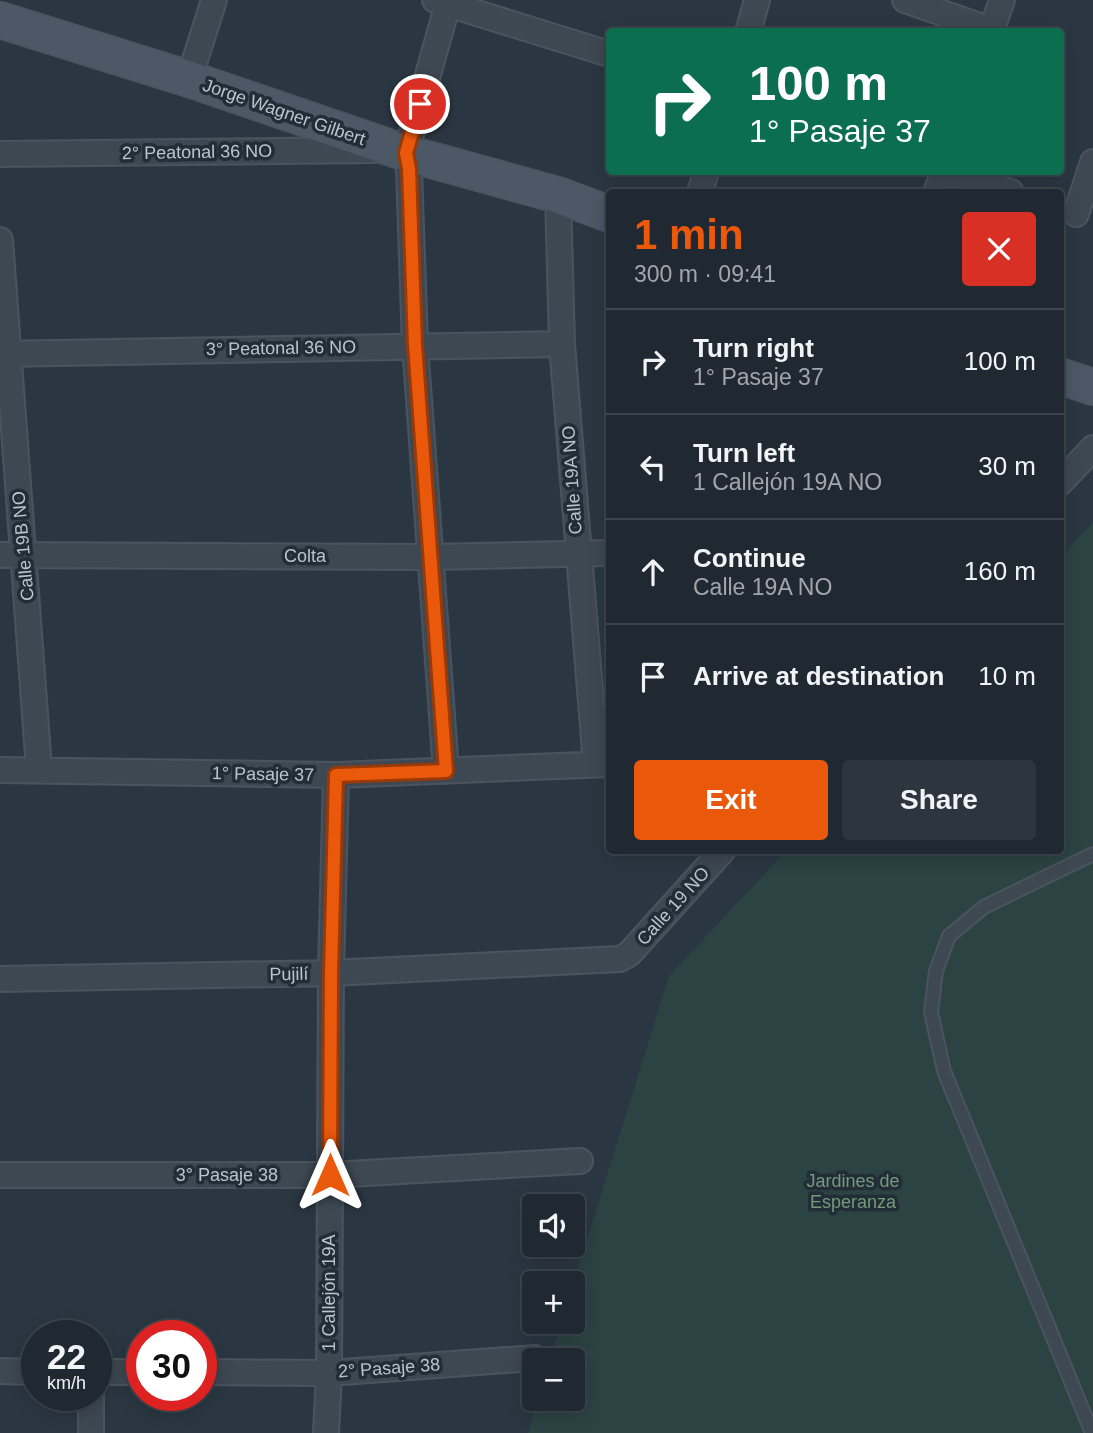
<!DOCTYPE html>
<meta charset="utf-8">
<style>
body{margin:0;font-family:Helvetica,sans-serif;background:#2d353e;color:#f1f3f6;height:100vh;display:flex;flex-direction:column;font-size:26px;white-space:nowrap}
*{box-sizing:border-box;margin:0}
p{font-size:23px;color:#a2a6ac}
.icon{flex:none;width:38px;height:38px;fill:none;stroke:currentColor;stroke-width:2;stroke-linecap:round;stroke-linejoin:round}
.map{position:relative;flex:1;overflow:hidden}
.side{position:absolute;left:606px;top:189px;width:458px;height:665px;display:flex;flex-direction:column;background:#202932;border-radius:7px;box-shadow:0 4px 18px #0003,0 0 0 2px #3d454d}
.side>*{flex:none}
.hud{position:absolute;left:606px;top:28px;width:458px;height:147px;border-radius:7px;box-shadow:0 4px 18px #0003,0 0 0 2px #3d454d;background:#0b6e4f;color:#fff;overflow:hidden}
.fabs{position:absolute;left:522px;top:1194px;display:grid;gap:14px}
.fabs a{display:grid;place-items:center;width:63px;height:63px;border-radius:7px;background:#202932;box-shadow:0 4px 18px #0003,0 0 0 2px #3d454d;font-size:35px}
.speed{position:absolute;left:21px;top:1320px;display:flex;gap:14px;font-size:35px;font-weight:700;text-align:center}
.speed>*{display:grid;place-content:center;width:91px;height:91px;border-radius:50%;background:#202932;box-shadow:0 4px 18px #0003,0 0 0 2px #3d454d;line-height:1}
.speed small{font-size:18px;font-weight:400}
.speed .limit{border:10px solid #d22;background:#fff;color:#111}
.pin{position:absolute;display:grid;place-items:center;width:60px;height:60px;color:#fff;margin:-30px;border:4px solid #fff;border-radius:50%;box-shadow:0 2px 7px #0007}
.me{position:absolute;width:77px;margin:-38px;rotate:0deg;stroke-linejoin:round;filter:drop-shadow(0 0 5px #0008)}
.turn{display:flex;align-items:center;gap:24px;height:147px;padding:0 28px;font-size:32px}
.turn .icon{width:91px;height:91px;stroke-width:2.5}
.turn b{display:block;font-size:49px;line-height:60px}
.round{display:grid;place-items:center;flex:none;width:74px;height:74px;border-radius:7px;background:#2d353e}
.headline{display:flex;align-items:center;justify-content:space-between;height:119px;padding:0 28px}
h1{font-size:42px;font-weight:700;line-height:52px;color:#ea580c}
.action{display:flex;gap:14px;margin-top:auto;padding:14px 28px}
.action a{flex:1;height:80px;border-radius:7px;background:#ea580c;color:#fff;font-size:28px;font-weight:700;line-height:80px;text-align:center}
.action a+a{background:#2d353e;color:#f1f3f6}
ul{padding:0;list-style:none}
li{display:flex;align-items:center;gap:21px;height:105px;padding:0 28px;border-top:2px solid #3d454d}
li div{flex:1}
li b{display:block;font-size:26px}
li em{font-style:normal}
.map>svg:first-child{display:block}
</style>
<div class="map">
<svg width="1093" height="1433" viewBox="0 0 1093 1433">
<rect width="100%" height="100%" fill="#2a3742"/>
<path fill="#2c4343" d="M1093,522V1433H528L538,1398H572V1360H550L562,1321H572V1288L669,976L786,851L1060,850L1061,557Z"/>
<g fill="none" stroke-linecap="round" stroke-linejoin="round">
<g stroke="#4b545e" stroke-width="16">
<path id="lane" d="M1092,1433L944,1071L931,1012L936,971L949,936L984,907L1093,854"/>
</g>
<g stroke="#4b545e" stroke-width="28">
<path id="street" d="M435,0L609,54
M905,0L991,30
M748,32L757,0
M991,32L1002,0
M189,79L214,0
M0,154L375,150
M947,172L1011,192
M700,192L706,172
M936,192L944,172
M558,195L562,344L596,764
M1076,214L1093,162
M0,240L39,769
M0,354L562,344
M1060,483L1093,448
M0,555L431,557L609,553
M0,770L336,775L609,764
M446,771L415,345L409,169L406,153L449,0
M0,979L331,973L620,959L629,954L723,850
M0,1175H330L580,1161
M0,1371L37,1372
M96,1372H142
M201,1372L329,1373L535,1358
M91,1433V1395
M326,1433L329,1373L331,973L336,775"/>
</g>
<g stroke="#4b545e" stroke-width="38">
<path id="secondary" d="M0,20L189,79L406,153L558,195L609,214
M1060,376L1093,387"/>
</g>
<use href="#lane" stroke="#3e4852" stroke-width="12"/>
<use href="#street" stroke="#3e4852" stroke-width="24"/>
<use href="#secondary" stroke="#4c5865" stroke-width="35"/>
</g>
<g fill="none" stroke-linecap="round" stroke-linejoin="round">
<g stroke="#983908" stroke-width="18">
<path id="route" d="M330,1175L331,973L336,775L446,771L415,345L409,169L406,153L420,104"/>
</g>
<use href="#route" stroke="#ea580c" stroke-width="12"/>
</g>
<g text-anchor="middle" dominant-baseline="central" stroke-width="7" stroke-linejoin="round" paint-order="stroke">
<g font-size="18" fill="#bbc3cc" stroke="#222d37">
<text transform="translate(284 112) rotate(19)">Jorge Wagner Gilbert</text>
<text transform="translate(197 152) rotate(-1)">2° Peatonal 36 NO</text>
<text transform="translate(281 348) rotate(-1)">3° Peatonal 36 NO</text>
<text transform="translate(572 480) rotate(-94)">Calle 19A NO</text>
<text transform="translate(23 546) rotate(-95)">Calle 19B NO</text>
<text x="305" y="556">Colta</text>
<text transform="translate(263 774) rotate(1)">1° Pasaje 37</text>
<text transform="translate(673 906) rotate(-48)">Calle 19 NO</text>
<text transform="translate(289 974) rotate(-1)">Pujilí</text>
<text x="227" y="1175">3° Pasaje 38</text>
<text transform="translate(329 1293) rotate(-90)">1 Callejón 19A</text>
<text transform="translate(389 1368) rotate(-4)">2° Pasaje 38</text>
</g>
<g font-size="18" fill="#749b79" stroke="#222d37">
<text x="853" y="1181">Jardines de<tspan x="853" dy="21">Esperanza</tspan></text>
</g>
</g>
</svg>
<div class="fabs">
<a><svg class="icon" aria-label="sound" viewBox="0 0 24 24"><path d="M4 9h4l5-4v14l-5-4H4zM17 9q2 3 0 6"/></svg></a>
<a>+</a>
<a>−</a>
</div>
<div class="speed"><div>22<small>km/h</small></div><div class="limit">30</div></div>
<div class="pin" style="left:420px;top:104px;background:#d93025"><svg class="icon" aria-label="arrive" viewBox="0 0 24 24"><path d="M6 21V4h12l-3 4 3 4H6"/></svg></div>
<svg class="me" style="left:330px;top:1175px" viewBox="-20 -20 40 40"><path d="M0-17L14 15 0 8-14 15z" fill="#ea580c" stroke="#fff" stroke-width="4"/></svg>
<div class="hud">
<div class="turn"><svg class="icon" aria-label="right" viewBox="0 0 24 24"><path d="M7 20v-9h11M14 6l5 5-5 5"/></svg><div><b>100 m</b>1° Pasaje 37</div></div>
</div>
<section class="side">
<div class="headline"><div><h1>1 min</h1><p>300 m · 09:41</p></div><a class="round" style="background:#d93025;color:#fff"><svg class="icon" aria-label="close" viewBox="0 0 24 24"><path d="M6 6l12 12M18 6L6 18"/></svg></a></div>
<ul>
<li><svg class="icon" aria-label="right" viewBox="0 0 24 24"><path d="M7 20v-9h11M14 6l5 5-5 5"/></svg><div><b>Turn right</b><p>1° Pasaje 37</p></div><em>100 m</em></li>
<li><svg class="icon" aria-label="left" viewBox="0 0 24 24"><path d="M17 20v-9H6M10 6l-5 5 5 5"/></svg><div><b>Turn left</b><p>1 Callejón 19A NO</p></div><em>30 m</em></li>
<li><svg class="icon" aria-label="ahead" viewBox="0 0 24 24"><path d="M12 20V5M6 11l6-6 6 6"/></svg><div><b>Continue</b><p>Calle 19A NO</p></div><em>160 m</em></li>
<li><svg class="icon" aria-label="arrive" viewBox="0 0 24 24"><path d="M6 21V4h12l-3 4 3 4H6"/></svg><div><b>Arrive at destination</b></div><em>10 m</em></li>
</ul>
<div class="action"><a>Exit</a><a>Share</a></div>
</section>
</div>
